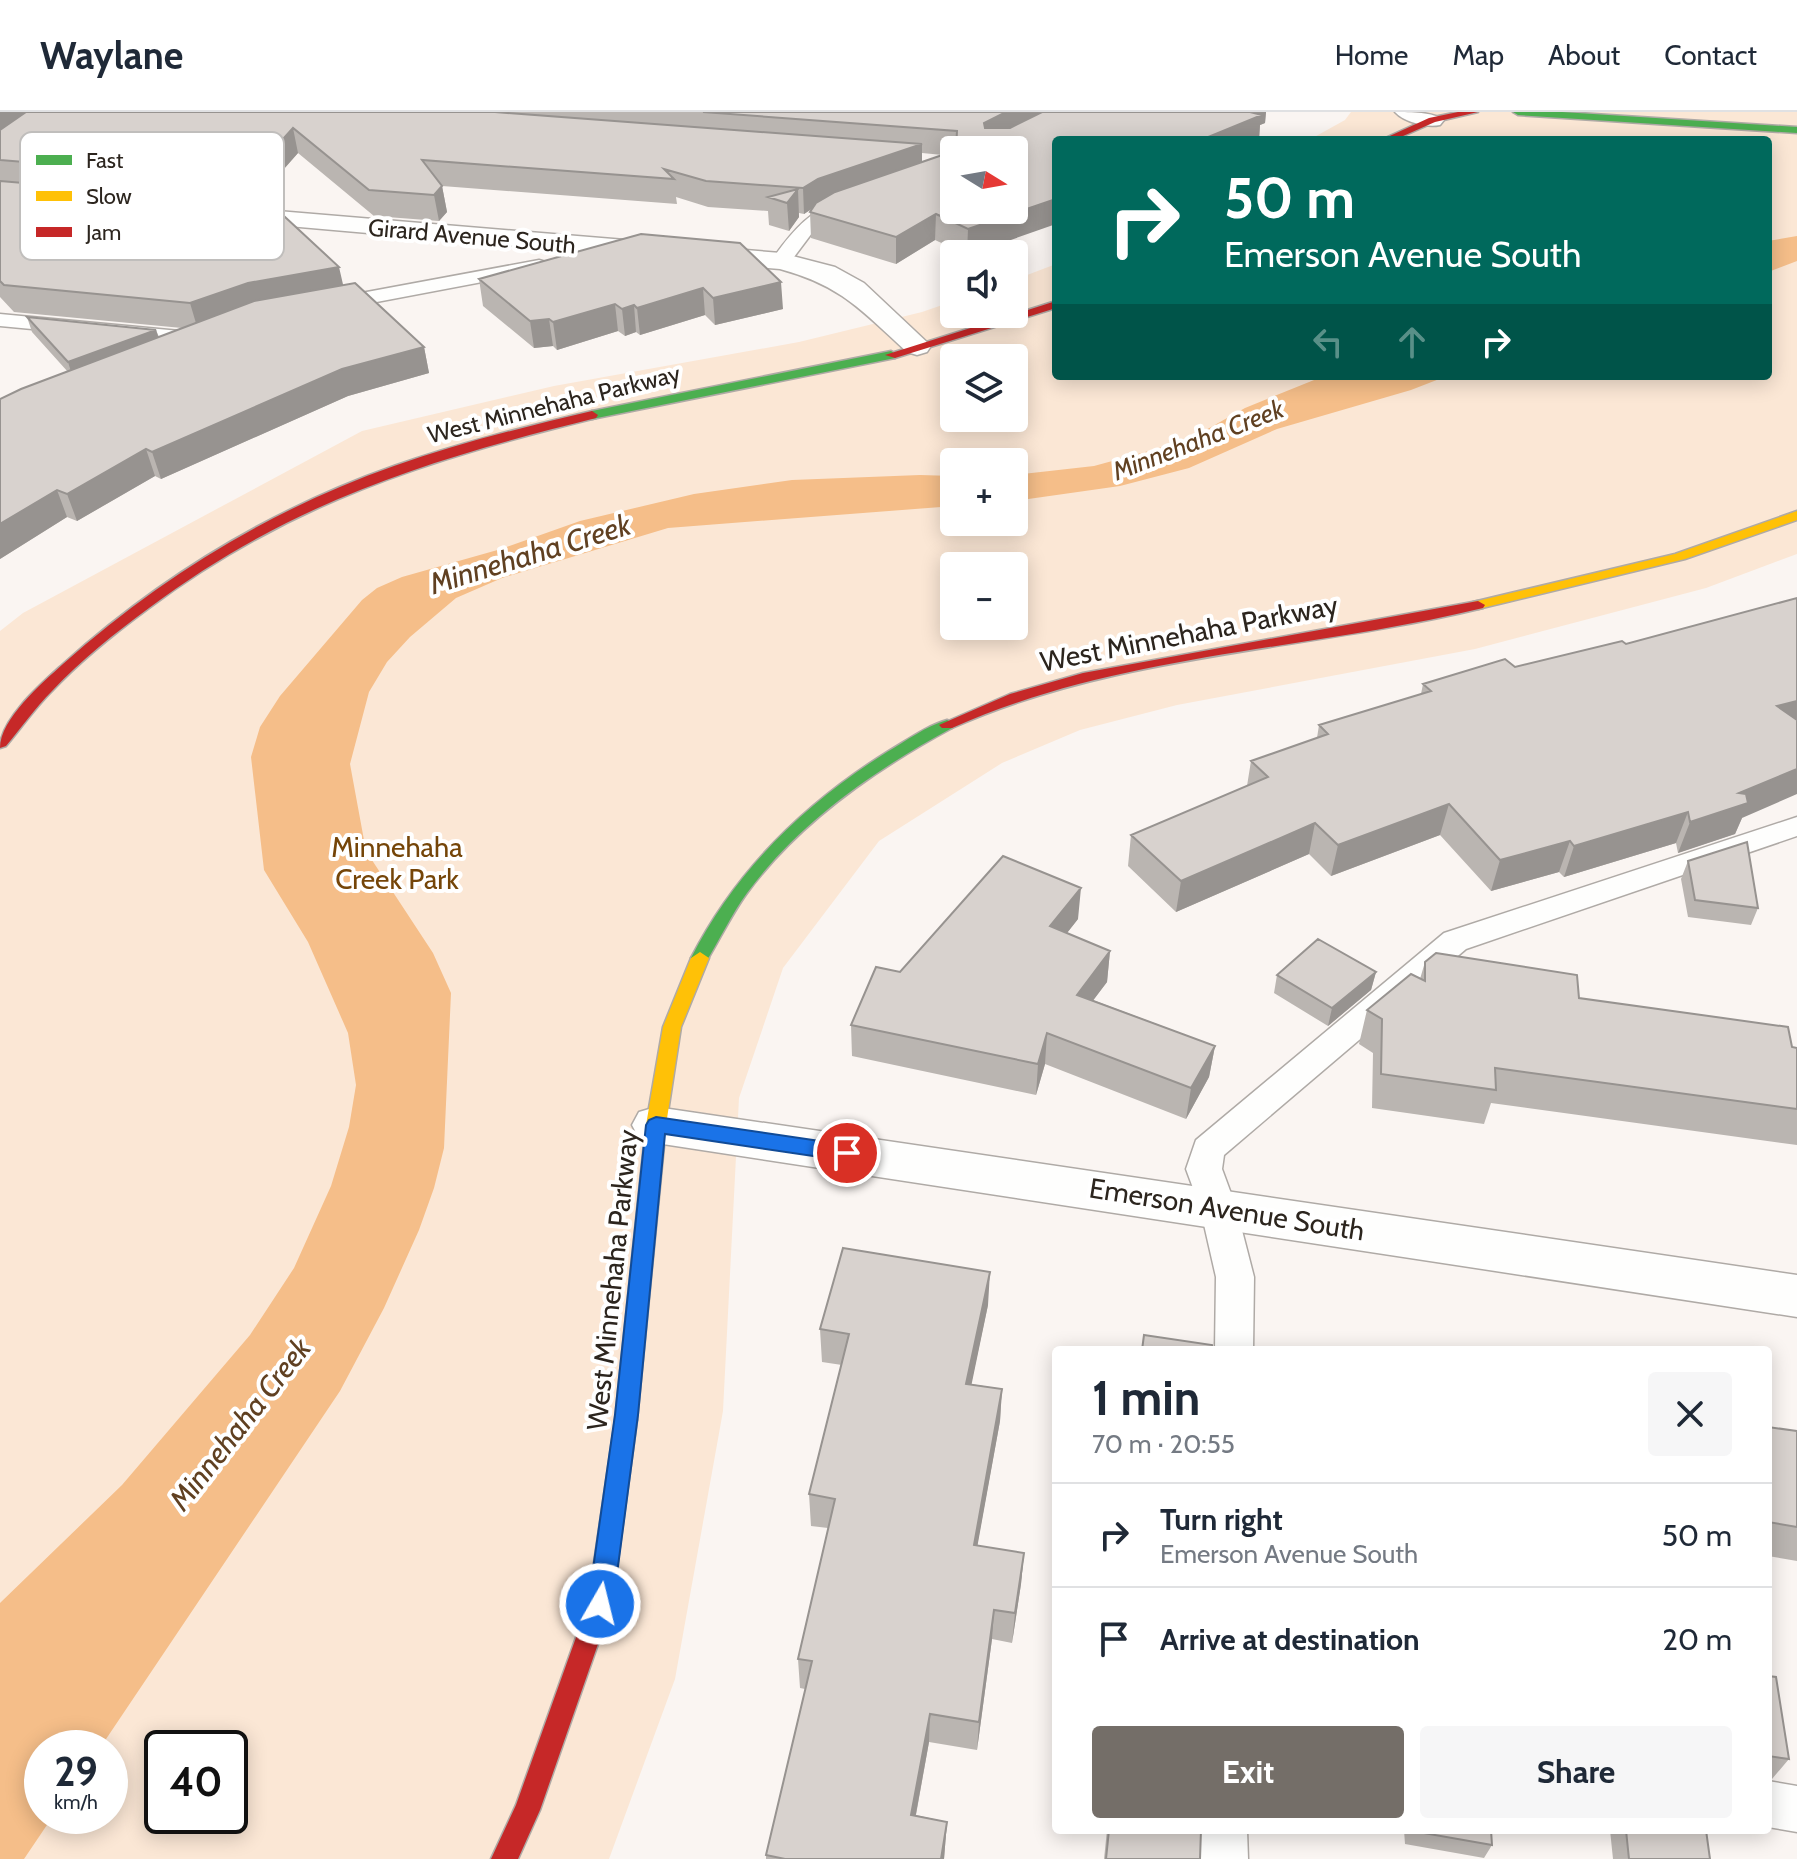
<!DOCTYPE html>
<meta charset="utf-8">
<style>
body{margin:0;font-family:Cabin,sans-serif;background:#f6f6f7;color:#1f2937;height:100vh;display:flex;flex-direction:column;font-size:30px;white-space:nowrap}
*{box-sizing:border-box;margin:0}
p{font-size:26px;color:#747a83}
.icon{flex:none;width:44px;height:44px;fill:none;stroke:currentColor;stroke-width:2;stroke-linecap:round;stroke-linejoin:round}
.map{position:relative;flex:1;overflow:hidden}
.details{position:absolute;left:1052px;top:1234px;width:720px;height:488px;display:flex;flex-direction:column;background:#fff;border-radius:8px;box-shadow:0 4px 20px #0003}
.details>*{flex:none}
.guide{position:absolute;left:1052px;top:24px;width:720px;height:244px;border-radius:8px;box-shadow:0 4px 20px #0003;background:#00695c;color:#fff;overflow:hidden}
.needle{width:52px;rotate:101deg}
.fabs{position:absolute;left:940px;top:24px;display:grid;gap:16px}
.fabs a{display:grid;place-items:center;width:88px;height:88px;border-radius:8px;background:#fff;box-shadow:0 4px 20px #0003;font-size:40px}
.speed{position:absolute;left:24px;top:1618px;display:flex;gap:16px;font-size:40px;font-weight:700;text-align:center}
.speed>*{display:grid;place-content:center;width:104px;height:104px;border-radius:50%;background:#fff;box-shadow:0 4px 20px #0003;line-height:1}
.speed small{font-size:20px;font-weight:400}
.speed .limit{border:4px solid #111;border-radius:12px;background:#fff;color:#111}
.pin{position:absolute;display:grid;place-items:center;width:68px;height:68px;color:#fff;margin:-34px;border:4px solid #fff;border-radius:50%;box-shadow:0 2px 8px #0007}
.me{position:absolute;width:88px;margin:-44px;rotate:8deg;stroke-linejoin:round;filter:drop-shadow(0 0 6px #0008)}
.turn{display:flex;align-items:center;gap:28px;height:168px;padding:0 40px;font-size:36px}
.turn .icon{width:104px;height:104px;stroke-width:2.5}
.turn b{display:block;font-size:56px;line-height:68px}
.lanes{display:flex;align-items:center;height:76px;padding:0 40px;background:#0003;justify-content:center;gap:40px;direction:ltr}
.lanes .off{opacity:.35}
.round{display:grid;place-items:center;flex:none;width:84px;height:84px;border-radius:8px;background:#f6f6f7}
.head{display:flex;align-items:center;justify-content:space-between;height:136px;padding:0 40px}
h1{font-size:48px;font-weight:800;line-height:60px}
.primary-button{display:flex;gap:16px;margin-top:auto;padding:16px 40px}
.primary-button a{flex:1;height:92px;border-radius:8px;background:#746e68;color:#fff;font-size:32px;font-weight:800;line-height:92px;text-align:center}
.primary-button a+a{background:#f6f6f7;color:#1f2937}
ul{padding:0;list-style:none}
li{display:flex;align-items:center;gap:24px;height:104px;padding:0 40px;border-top:2px solid #e0e1e3}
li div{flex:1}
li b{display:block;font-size:30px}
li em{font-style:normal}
header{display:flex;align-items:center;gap:48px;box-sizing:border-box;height:112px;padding:0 40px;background:#fff;border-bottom:2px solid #e0e1e3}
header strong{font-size:38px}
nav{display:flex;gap:44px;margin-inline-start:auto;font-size:28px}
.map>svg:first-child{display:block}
</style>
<header>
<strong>Waylane</strong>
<nav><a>Home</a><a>Map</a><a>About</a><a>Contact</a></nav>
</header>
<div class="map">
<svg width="1797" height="1747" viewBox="0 0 1797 1747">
<rect width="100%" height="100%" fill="#faf5f2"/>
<path fill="#fbe7d5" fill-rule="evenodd" d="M1351,0H1797V442L1706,476L1475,537L1177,593L1080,618L1002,651L879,729L783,856L739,986L723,1299L675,1567L609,1747H0V519L23,501L362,319L554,274L799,230L922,200L954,189V202H1014V168L1056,152V264H1768V28H1309L1345,8ZM954,246H1014V306H954ZM954,350H1014V410H954ZM954,454H1014V514H954ZM42,1636H110V1704H42ZM162,1636H230V1704H162Z"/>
<path fill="#f5be89" d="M1797,124V149L1768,160V129Z
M1324,264H1447L1411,278L1277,317L1189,356L1120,374L1014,389V363L1094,354L1156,337L1195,324L1245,296Z
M920,363L954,364V394L668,416L502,466L456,486L410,525L387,550L369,580L350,652L366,739L433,841L451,881L444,1036L434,1076L419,1118L384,1196L340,1279L100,1636H42V1704H53L24,1747H0V1491L122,1373L250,1223L294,1156L331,1074L349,1015L356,973L348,921L308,830L264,758L251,645L260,615L280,584L362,488L377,476L402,465L501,437L580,409L694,382L792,368Z"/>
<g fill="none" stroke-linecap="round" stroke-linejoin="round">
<g stroke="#afaaa6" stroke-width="3">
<path id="lane" d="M849,85L856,87L858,91L856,95L815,117L788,153H774L771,149C792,119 812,95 849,85Z
M539,148L546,150L549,154L546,158L329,199L319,193L329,187Z
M0,202L201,221L211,227L201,233L0,214Z
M1797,705V724L1466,837L1224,1043L1222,1057L1236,1095L1254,1165L1253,1238H1215L1216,1165L1200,1095L1186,1057L1196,1028L1444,821Z
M1768,1669L1797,1674V1720L1768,1715Z
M1201,1718H1247L1248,1747H1200Z"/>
</g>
<g stroke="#afaaa6" stroke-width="3">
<path id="street" d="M1395,0C1411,0 1433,0 1444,8L1440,13C1427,16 1404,10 1395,0Z
M229,95L781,141L835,155L864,171L931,234L927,240L917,243L907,240C861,198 842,174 780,157L220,108L216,103L220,98Z
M656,995L1797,1163V1205L656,1031L639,1026L632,1013L639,1000Z"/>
</g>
<g stroke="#afaaa6" stroke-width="3">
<path id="fast" d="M1513,0H1562L1797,15V21L1518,3Z
M891,239L897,243L895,246L592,307L586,303L592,299Z
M947,608L952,610L955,613L952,616C876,657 799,710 747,781C731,803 720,827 706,850H694L691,846C736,758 804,692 887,640C906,629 926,614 947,608Z"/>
</g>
<g stroke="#afaaa6" stroke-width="3">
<path id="slow" d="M1797,399V408L1685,447L1478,497L1471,493L1473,490L1675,442Z
M700,840L709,846L681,915L666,1013L637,1308L634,1315L626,1318L618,1315L615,1308L646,1013L663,915L691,846Z"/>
</g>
<g stroke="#afaaa6" stroke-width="3">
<path id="jam" d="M1458,0H1478L1435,10L1394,28H1381L1429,6Z
M1056,189V196L895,246L885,243Z
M592,299L598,303L596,306C427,348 291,390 149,496C115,521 81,548 52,579C35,596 21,616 6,634L0,636C0,607 42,571 63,552C160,465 272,397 394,354C458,331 525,315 592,299Z
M1478,489L1485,493L1483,496C1307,539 1119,541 952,616H942L939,613L1010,582L1083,561Z
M626,1298L634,1301L637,1308L612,1492L540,1698L518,1747H491L516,1693L588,1492L615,1308L618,1301Z"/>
</g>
<use href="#lane" fill="#fefefd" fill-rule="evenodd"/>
<use href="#street" fill="#fefefd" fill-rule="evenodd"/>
<use href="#fast" fill="#4caf50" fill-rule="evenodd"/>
<use href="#slow" fill="#ffc107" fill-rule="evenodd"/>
<use href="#jam" fill="#c62828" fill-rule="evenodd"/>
</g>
<path fill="#bab5b1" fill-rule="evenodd" d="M0,0H1266L1265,11L1260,13L1259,27L971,142H965L935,128L896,152L811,126L810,100L813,96L804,102L799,101V105L789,119L769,113L768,99L708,95L676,85L677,92L442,74L447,100L439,109L374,104L298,41L255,90L343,173L424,235L429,261L348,284L161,367L155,364L77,409L67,405L0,447L68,260L32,220L27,205L156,218L159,225L182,216L14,200L0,185ZM954,38H1014L954,98ZM922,41L943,43L922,50Z
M641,122L783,197L715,213L705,203L640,223L636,220L625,224L618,219L557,238L553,234L534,236L483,194L479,167Z
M1515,555L1742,706L1735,722L1678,741L1676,731L1564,765L1559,760L1491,779L1440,723L1331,764L1309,742L1176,800L1128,754L1131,723L1247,674L1251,649L1317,626L1319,613L1421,582L1423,572Z
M1688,749L1758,796L1751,813L1688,805L1681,767Z
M1078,807L1067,821L1110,839L1107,870L1093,888L1215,934L1209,965L1186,1007L1045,952L1036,983L852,944L851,913L900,860Z
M1425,850L1797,936V1033L1491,991L1484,1012L1372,996L1373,941L1359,932L1367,898L1420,867Z
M1376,860L1371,878L1328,914L1274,881L1277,863Z
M988,1193L971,1272L1002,1277L1000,1309L977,1434L1024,1441L1021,1472L1012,1531L992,1527L977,1638L929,1630L916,1703L947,1710L944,1747H766V1743L805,1577L800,1576L798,1547L828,1416L811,1414L809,1382L842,1253L822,1250L820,1217Z
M1768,1315L1797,1319V1449L1768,1444Z
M1768,1564L1789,1647L1772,1667L1768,1666Z
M1107,1718H1201L1200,1747H1104Z
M1404,1718H1491L1492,1733L1484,1746L1405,1732Z
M1610,1718H1706L1710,1747H1613Z"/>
<path fill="#979390" d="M0,0H29L0,20Z
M1006,0H1057L983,35L984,11Z
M1245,0H1266L1265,11L1260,13L1259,27L1201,28Z
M293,16L298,41L252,93L246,68Z
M922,32V57L819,92L804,102L803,76L818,67Z
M442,74L447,100L439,109L434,83Z
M798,77L799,105L789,119L787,91Z
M1056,87V112L971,142H967L968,117Z
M936,102L935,128L896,152V125Z
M339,155L345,181L198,218L190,191L248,171Z
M781,170L783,197L715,213L713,186Z
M703,176L705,203L640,223L637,196Z
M615,192L618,219L557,238L553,210Z
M634,193L636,220L625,224L622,197Z
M549,207L553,234L534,236L530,209Z
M156,218L161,233L73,266L68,250Z
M424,235L429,261L348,284L161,367L152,340L342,257Z
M146,337L155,364L77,409L67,382Z
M57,378L67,405L0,447V412Z
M1797,589V616L1777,594Z
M1797,657V682L1742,706L1735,722L1678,741L1690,710L1739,681Z
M1449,692L1440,723L1331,764L1338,733Z
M1688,700L1676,731L1564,765L1574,734Z
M1315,711L1309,742L1176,800L1181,769Z
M1570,729L1559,760L1491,779L1500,748Z
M1081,776L1078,807L1048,845L1050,814Z
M1110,839L1107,870L1074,914L1077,883Z
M1376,860L1371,878L1328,914L1332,896Z
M1047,921L1045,952L1036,983L1038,952Z
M1215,934L1209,965L1186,1007L1191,976Z
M990,1160L988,1193L965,1304L966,1272Z
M1002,1277L1000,1309L972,1464L974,1433Z
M1024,1441L1021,1472L1012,1531L1015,1501Z
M994,1498L992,1527L977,1638L979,1610Z
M930,1602L929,1630L911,1729V1703Z
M947,1710L944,1747H941Z"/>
<path fill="#d8d2ce" stroke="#979390" stroke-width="2" d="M26,0H495L922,32L818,67L803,76L706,69L664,57L674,67L422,48L442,74L434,83L369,78L293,16L246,68L0,48V18Z
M703,0H1006L984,11L985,16H1010L1042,0H1250L1262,3L1201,28H1056V87L968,117L936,102L896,125L810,100L816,91L835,80L954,39V98H1014V38H956L957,19Z
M0,69L271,92L339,155L248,171L190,191L4,173L0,169Z
M798,77L787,91L768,85Z
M641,122L740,131L781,170L713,186L703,176L637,196L634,193L622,197L615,192L553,210L549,207L530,209L479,167Z
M355,171L424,235L342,257L152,340L146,337L67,382L57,378L0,412V287L21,277L254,189Z
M27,205L156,218L68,250Z
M1797,486V589L1777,594L1797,608V657L1739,681L1746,682L1748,691L1690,710L1688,700L1574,734L1570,729L1500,748L1449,692L1338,733L1315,711L1181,769L1131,723L1268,665L1251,649L1328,622L1319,613L1431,579L1423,572L1505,547L1515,555L1622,529L1626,532Z
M1747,730L1758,796L1695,788L1688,749Z
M1003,744L1081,776L1050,814L1110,839L1077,883L1215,934L1191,976L1047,921L1038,952L851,913L876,855L900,860Z
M1318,827L1376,860L1332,896L1277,863Z
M1436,841L1577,863L1579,886L1788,915L1792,935L1797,936V997L1495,956L1496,978L1381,962L1382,907L1367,898L1411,862L1425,869V850Z
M843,1136L990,1160L966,1272L1002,1277L974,1433L1024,1441L1015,1501L994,1498L979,1610L930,1602L911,1703L947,1710L941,1747H785L766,1743L812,1549L798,1547L835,1387L809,1382L849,1222L820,1217Z
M1144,1223L1212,1233V1238H1142Z
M1768,1315L1797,1319V1415L1768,1410Z
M1768,1564L1776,1565L1789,1647L1768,1644Z
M1109,1718H1201L1200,1747H1106Z
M1412,1718H1491L1492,1733L1412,1719Z
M1626,1718H1706L1710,1747H1629Z"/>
<path fill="#1a73e8" stroke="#114b97" stroke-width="2" d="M656,1005L847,1033L854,1036L857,1041L854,1046L847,1049L665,1022L638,1303L613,1492L609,1500L600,1503L592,1500L588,1492L615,1303L646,1013L649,1008Z"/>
<g text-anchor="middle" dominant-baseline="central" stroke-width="8" stroke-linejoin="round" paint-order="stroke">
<g font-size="24" fill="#2c251e" stroke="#fff">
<text transform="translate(472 124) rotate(5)">Girard Avenue South</text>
<text transform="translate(554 292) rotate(-14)">West Minnehaha Parkway</text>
</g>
<g font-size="26" font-style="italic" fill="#604021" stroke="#fff">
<text transform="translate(1198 328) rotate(-21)">Minnehaha Creek</text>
</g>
<g font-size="28" fill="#2c251e" stroke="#fff">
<text transform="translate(1189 521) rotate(-11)">West Minnehaha Parkway</text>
<text transform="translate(1227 1097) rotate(9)">Emerson Avenue South</text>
<text transform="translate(612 1168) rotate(-84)">West Minnehaha Parkway</text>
</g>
<g font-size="28" fill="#754508" stroke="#fff">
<text x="397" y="735">Minnehaha<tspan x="397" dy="32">Creek Park</tspan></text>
</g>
<g font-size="30" font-style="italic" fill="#604021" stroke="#fff">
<text transform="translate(530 442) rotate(-17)">Minnehaha Creek</text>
<text transform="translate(240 1312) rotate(-52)">Minnehaha Creek</text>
</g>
</g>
<rect x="20" y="20" width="264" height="128" rx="12" fill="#fff" stroke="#c0bebc" stroke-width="2"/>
<rect x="36" y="43" width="36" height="10" fill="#4caf50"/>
<rect x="36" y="79" width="36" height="10" fill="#ffc107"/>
<rect x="36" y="115" width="36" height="10" fill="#c62828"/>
<g font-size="22" fill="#2c251e">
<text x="86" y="56">Fast</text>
<text x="86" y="92">Slow</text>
<text x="86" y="128">Jam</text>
</g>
</svg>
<div class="fabs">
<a><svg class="needle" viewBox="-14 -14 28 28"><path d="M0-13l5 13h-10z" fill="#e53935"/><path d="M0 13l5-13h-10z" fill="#747a83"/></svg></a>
<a><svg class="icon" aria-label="sound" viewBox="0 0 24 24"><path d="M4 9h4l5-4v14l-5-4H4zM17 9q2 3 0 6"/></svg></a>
<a><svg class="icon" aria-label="layers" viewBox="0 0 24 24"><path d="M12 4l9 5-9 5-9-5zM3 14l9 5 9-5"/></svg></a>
<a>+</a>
<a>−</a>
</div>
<div class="speed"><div>29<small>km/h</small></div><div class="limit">40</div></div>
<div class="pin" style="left:847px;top:1041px;background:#d93025"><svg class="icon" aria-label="arrive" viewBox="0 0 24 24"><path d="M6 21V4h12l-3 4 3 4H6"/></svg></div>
<svg class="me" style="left:600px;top:1492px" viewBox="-20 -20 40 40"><circle r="17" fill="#1a73e8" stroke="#fff" stroke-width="3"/><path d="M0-11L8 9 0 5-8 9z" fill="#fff"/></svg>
<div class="guide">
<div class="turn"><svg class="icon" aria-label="right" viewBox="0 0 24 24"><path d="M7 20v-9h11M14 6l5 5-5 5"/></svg><div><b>50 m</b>Emerson Avenue South</div></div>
<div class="lanes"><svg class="icon off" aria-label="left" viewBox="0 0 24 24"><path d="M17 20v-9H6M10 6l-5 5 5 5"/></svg><svg class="icon off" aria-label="ahead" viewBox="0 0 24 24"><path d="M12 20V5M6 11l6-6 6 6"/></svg><svg class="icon" aria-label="right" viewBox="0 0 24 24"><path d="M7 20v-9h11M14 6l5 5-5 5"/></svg></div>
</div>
<section class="details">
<div class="head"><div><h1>1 min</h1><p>70 m · 20:55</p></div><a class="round"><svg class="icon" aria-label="close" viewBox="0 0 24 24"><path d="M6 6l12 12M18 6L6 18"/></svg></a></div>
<ul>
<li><svg class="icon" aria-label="right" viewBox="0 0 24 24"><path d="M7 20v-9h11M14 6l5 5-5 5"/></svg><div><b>Turn right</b><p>Emerson Avenue South</p></div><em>50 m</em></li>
<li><svg class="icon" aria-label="arrive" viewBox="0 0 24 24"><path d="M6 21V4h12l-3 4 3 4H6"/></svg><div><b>Arrive at destination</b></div><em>20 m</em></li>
</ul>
<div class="primary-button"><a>Exit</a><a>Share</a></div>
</section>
</div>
